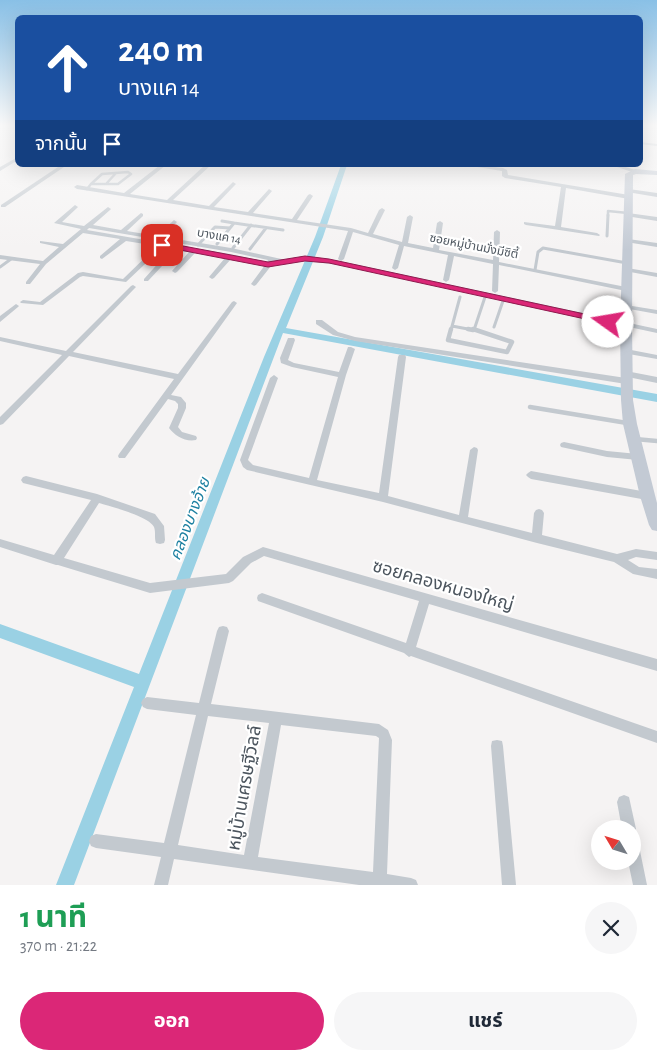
<!DOCTYPE html>
<html lang="th">
<meta charset="utf-8">
<style>
body{margin:0;font-family:"Alegreya Sans","Noto Sans Thai",sans-serif;background:#f6f6f7;color:#1f2937;height:100vh;display:flex;flex-direction:column;font-size:19px;white-space:nowrap}
*{box-sizing:border-box;margin:0}
p{font-size:16px;color:#747a83}
.icon{flex:none;width:28px;height:28px;fill:none;stroke:currentColor;stroke-width:2;stroke-linecap:round;stroke-linejoin:round}
.map{position:relative;height:885px;overflow:hidden}
.side{display:flex;flex-direction:column;background:#fff;flex:1}
.side>*{flex:none}
.guide{position:absolute;left:15px;top:15px;width:628px;height:152px;border-radius:8px;box-shadow:0 5px 20px #0002;background:#1a4fa0;color:#fff;overflow:hidden}
.needle{width:32px;rotate:308deg}
.tools{position:absolute;left:591px;top:820px;display:grid;gap:10px}
.tools a{display:grid;place-items:center;width:50px;height:50px;border-radius:50%;background:#fff;box-shadow:0 5px 20px #0002;font-size:25px}
.pin{position:absolute;display:grid;place-items:center;width:42px;height:42px;color:#fff;margin:-21px;border-radius:10px;box-shadow:0 2px 8px #0006}
.me{position:absolute;width:55px;margin:-28px;rotate:283deg;stroke-linejoin:round;filter:drop-shadow(0 0 4px #0008)}
.turn{display:flex;align-items:center;gap:18px;height:105px;padding:0 20px;font-size:22px}
.turn .icon{width:65px;height:65px;stroke-width:2.5}
.turn b{display:block;font-size:35px;line-height:42px}
.then{display:flex;align-items:center;height:48px;padding:0 20px;background:#0003;gap:10px;font-size:19px}
.round{display:grid;place-items:center;flex:none;width:52px;height:52px;border-radius:26px;background:#f6f6f7}
.overview{display:flex;align-items:center;justify-content:space-between;height:85px;padding:0 20px}
h1{font-size:30px;font-weight:700;line-height:38px;color:#1e9e55}
.primary-button{display:flex;gap:10px;margin-top:auto;padding:10px 20px}
.primary-button a{flex:1;height:58px;border-radius:30px;background:#db2777;color:#fff;font-size:20px;font-weight:700;line-height:58px;text-align:center}
.primary-button a+a{background:#f6f6f7;color:#1f2937}
.map>svg:first-child{display:block}
</style>
<div class="map">
<svg width="657" height="885" viewBox="0 0 657 885">
<rect width="100%" height="100%" fill="#f5f3f3"/>
<g fill="none" stroke-linecap="round" stroke-linejoin="round">
<path fill="#9ad1e4" fill-rule="evenodd" d="M341,165H347L323,237L286,328L657,394V402L283,333L74,885H56L134,687L0,638V624L139,674L264,357L315,237Z"/>
<path stroke="#c3c9cf" stroke-width="2.5" d="M128,172L131,174L118,184H91L102,174Z
M106,184L116,173
M87,189L91,184
M608,216V211L628,213"/>
<path stroke="#c3c9cf" stroke-width="3" d="M222,221L234,223
M607,236L608,215
M217,244L230,228
M198,245L215,227L230,228L234,223L283,230
M233,248L251,225
M250,249L266,228
M0,267L11,259
M535,270L538,252L543,248L627,263
M452,326L473,330
M494,327L504,298
M451,330L460,297
M474,330L486,294"/>
<path stroke="#c3c9cf" stroke-width="4.5" d="M451,329L448,340L507,352L512,342L473,329
M468,329L473,330
M530,407L627,423
M635,439L657,441"/>
<path fill="#c3c9cf" fill-rule="evenodd" d="M640,142L657,144V146L640,144Z
M18,157V160L0,171V167Z
M61,165H67L5,207H1V205Z
M160,165H166L130,194L167,200L205,165H211L173,200L209,206L233,182L236,184L235,185L214,207L248,212L269,189L272,191L253,213L292,219L308,195L310,194L313,196L297,220L351,228L368,233L379,210L382,208L385,210L373,234L402,242L407,217L410,215L413,217L408,243L433,248L437,223L440,221L443,223L439,250L493,260L494,232L497,230L500,232L499,262L626,287L629,289L626,291L499,265L498,291L495,293L492,291L493,264L454,256L449,280L446,282L443,280L448,255L404,246L398,268L395,270L392,268L399,245L353,232L344,259L341,261L338,259L348,231L77,189L74,187L77,185L124,193Z
M465,165H479L503,168L507,170L508,175L629,195L632,197L629,199L566,188L561,227L597,233L600,235L599,236L526,225L524,224V222L555,226L561,187L505,178L502,176V171Z
M611,165H620L638,171L635,173Z
M629,189L657,193V197L627,192L626,191Z
M75,205L78,207L77,208L62,222L84,226L108,207L111,209L110,210L93,225L121,230L141,213L143,214V216L127,231L157,236L174,220L177,222L163,237L231,248L286,260L305,257L340,261L657,329V333L340,265L305,261L271,266L256,285L254,286L251,284L265,265L231,259L214,278L212,279L209,277L225,258L195,253L177,272L175,273L172,271L189,252L177,250L148,281H144V279L171,249L163,247L126,282L83,276L80,277L43,305L21,303L20,302L23,300L40,302L78,273L83,272L123,279L157,246L126,241L102,259L100,258V256L120,239L83,233L46,264L30,284H26V282L40,264L0,259V255L43,261L59,247L40,243V241L63,244L81,229L54,223ZM89,228L231,252L268,260L267,262L230,254L180,246L181,245L178,243L174,245L87,230Z
M628,213L657,217V221L626,216L625,215Z
M628,239L657,243V247L626,242L625,241Z
M627,268L657,273V277L625,271V269Z
M133,285L136,287L135,288L73,352L178,374L232,302L234,301L237,303L171,395L181,397L186,403V408L178,427L182,432L196,436L197,438L196,440C185,442 175,436 169,428L178,408V404L175,401L168,399L125,458H119L118,456L119,454L174,379L69,356L3,424L0,425V417L62,355L0,341V337L66,351L131,286Z
M16,304L19,306L18,307L0,322V316Z
M626,305L657,310V314L624,308L623,307Z
M316,320H322L338,332L355,337L626,378L630,381L626,384L355,341L333,335L316,324Z
M288,338H294L295,340L288,360L294,363L339,372L348,347H351L355,349L346,375L317,480L379,493L398,357L399,355H405L406,357L388,496L459,515L470,450L474,447L477,448L478,450L468,517L532,533L534,513L536,510L539,509L542,510L544,513L542,535L617,554L636,549L657,552V560L636,557L628,560L639,567L657,569V579L633,574L614,562L537,543L383,502L247,470L243,467L240,460L270,378L274,375L278,378L248,460L253,465L309,478L338,377L292,367L281,363L280,358Z
M623,349H626L657,355V359L623,353L622,351Z
M626,371L657,377V383L623,376L622,374Z
M564,442L607,451L638,454L641,455L642,457L641,459L638,460L607,457L561,447L560,445L561,443Z
M531,471L647,492L650,493L652,496L650,499L647,500L531,479L528,477L526,475L528,473Z
M26,476L97,494L155,514L164,526L165,540L164,543L160,544L156,543C154,538 156,532 154,527C150,517 110,506 99,503L64,558L150,583L226,574L243,557L263,547L657,659V671L429,604L416,647L657,731V743L411,656L409,657L404,653L258,601L257,598L258,595L262,593L406,643L419,601L264,556L251,563L233,581L229,583L150,593L58,565H56L0,547V539L54,555L91,500L23,483L21,480L23,477Z
M223,626L227,627L229,631L211,704L379,724L388,730L392,740L387,874L411,878L416,880L418,885H359L174,859L168,885H154L161,857L96,848L91,846L89,841L91,836L96,834L164,843L196,715L147,709L143,707L141,703L143,699L147,697L199,703L217,631L219,627ZM208,716L269,723L244,855L178,845ZM281,725L376,736L379,738L373,872L258,857Z
M497,740L502,741L503,746L516,885H502L491,746L492,741Z
M624,795L629,797L636,829L632,834V829H622L617,802L619,797Z
M632,839L637,841L639,846L647,885H633L628,861H632Z"/>
<path fill="#c3cad4" fill-rule="evenodd" d="M635,169L657,171V175L636,174L633,175L632,325L633,400L637,424L657,503V531L652,530L649,525L640,496L623,424L621,400L620,325L625,174Z"/>
</g>
<linearGradient id="sky" x2="0" y2="1"><stop stop-color="#89c0e6"/><stop offset="0.5" stop-color="#fafafa"/><stop offset="1" stop-color="#fafafa" stop-opacity="0"/></linearGradient>
<rect width="657" height="250" fill="url(#sky)"/>
<path fill="#db2777" stroke="#8e194d" d="M162,242L268,262L305,256L329,259L608,319L613,322L608,324L329,263L305,261L268,267L159,246L158,245Z"/>
<g text-anchor="middle" dominant-baseline="central" stroke-width="4.5" stroke-linejoin="round" paint-order="stroke">
<g font-size="12" fill="#4c555e" stroke="#fff">
<text transform="translate(219 236) rotate(10)">บางแค 14</text>
<text transform="translate(474 246) rotate(11)">ซอยหมู่บ้านมั่งมีซิตี้</text>
</g>
<g font-size="16" font-style="italic" fill="#1d80a1" stroke="#fff">
<text transform="translate(190 519) rotate(-69)">คลองบางอ้าย</text>
</g>
<g font-size="18" fill="#4c555e" stroke="#fff">
<text transform="translate(443 586) rotate(16)">ซอยคลองหนองใหญ่</text>
<text transform="translate(245 788) rotate(-80)">หมู่บ้านเศรษฐีวิลล์</text>
</g>
</g>
</svg>
<div class="tools">
<a><svg class="needle" viewBox="-14 -14 28 28"><path d="M0-13l5 13h-10z" fill="#e53935"/><path d="M0 13l5-13h-10z" fill="#747a83"/></svg></a>
</div>
<div class="pin" style="left:162px;top:245px;background:#d93025"><svg class="icon" aria-label="arrive" viewBox="0 0 24 24"><path d="M6 21V4h12l-3 4 3 4H6"/></svg></div>
<svg class="me" style="left:608px;top:322px" viewBox="-20 -20 40 40"><circle r="19" fill="#fff"/><path d="M0-13L10 11 0 6-10 11z" fill="#db2777"/></svg>
<div class="guide">
<div class="turn"><svg class="icon" aria-label="ahead" viewBox="0 0 24 24"><path d="M12 20V5M6 11l6-6 6 6"/></svg><div><b>240 m</b>บางแค 14</div></div>
<div class="then">จากนั้น<svg class="icon" aria-label="arrive" viewBox="0 0 24 24"><path d="M6 21V4h12l-3 4 3 4H6"/></svg></div>
</div>
</div>
<section class="side">
<div class="overview"><div><h1>1 นาที</h1><p>370 m · 21:22</p></div><a class="round"><svg class="icon" aria-label="close" viewBox="0 0 24 24"><path d="M6 6l12 12M18 6L6 18"/></svg></a></div>
<div class="primary-button"><a>ออก</a><a>แชร์</a></div>
</section>
